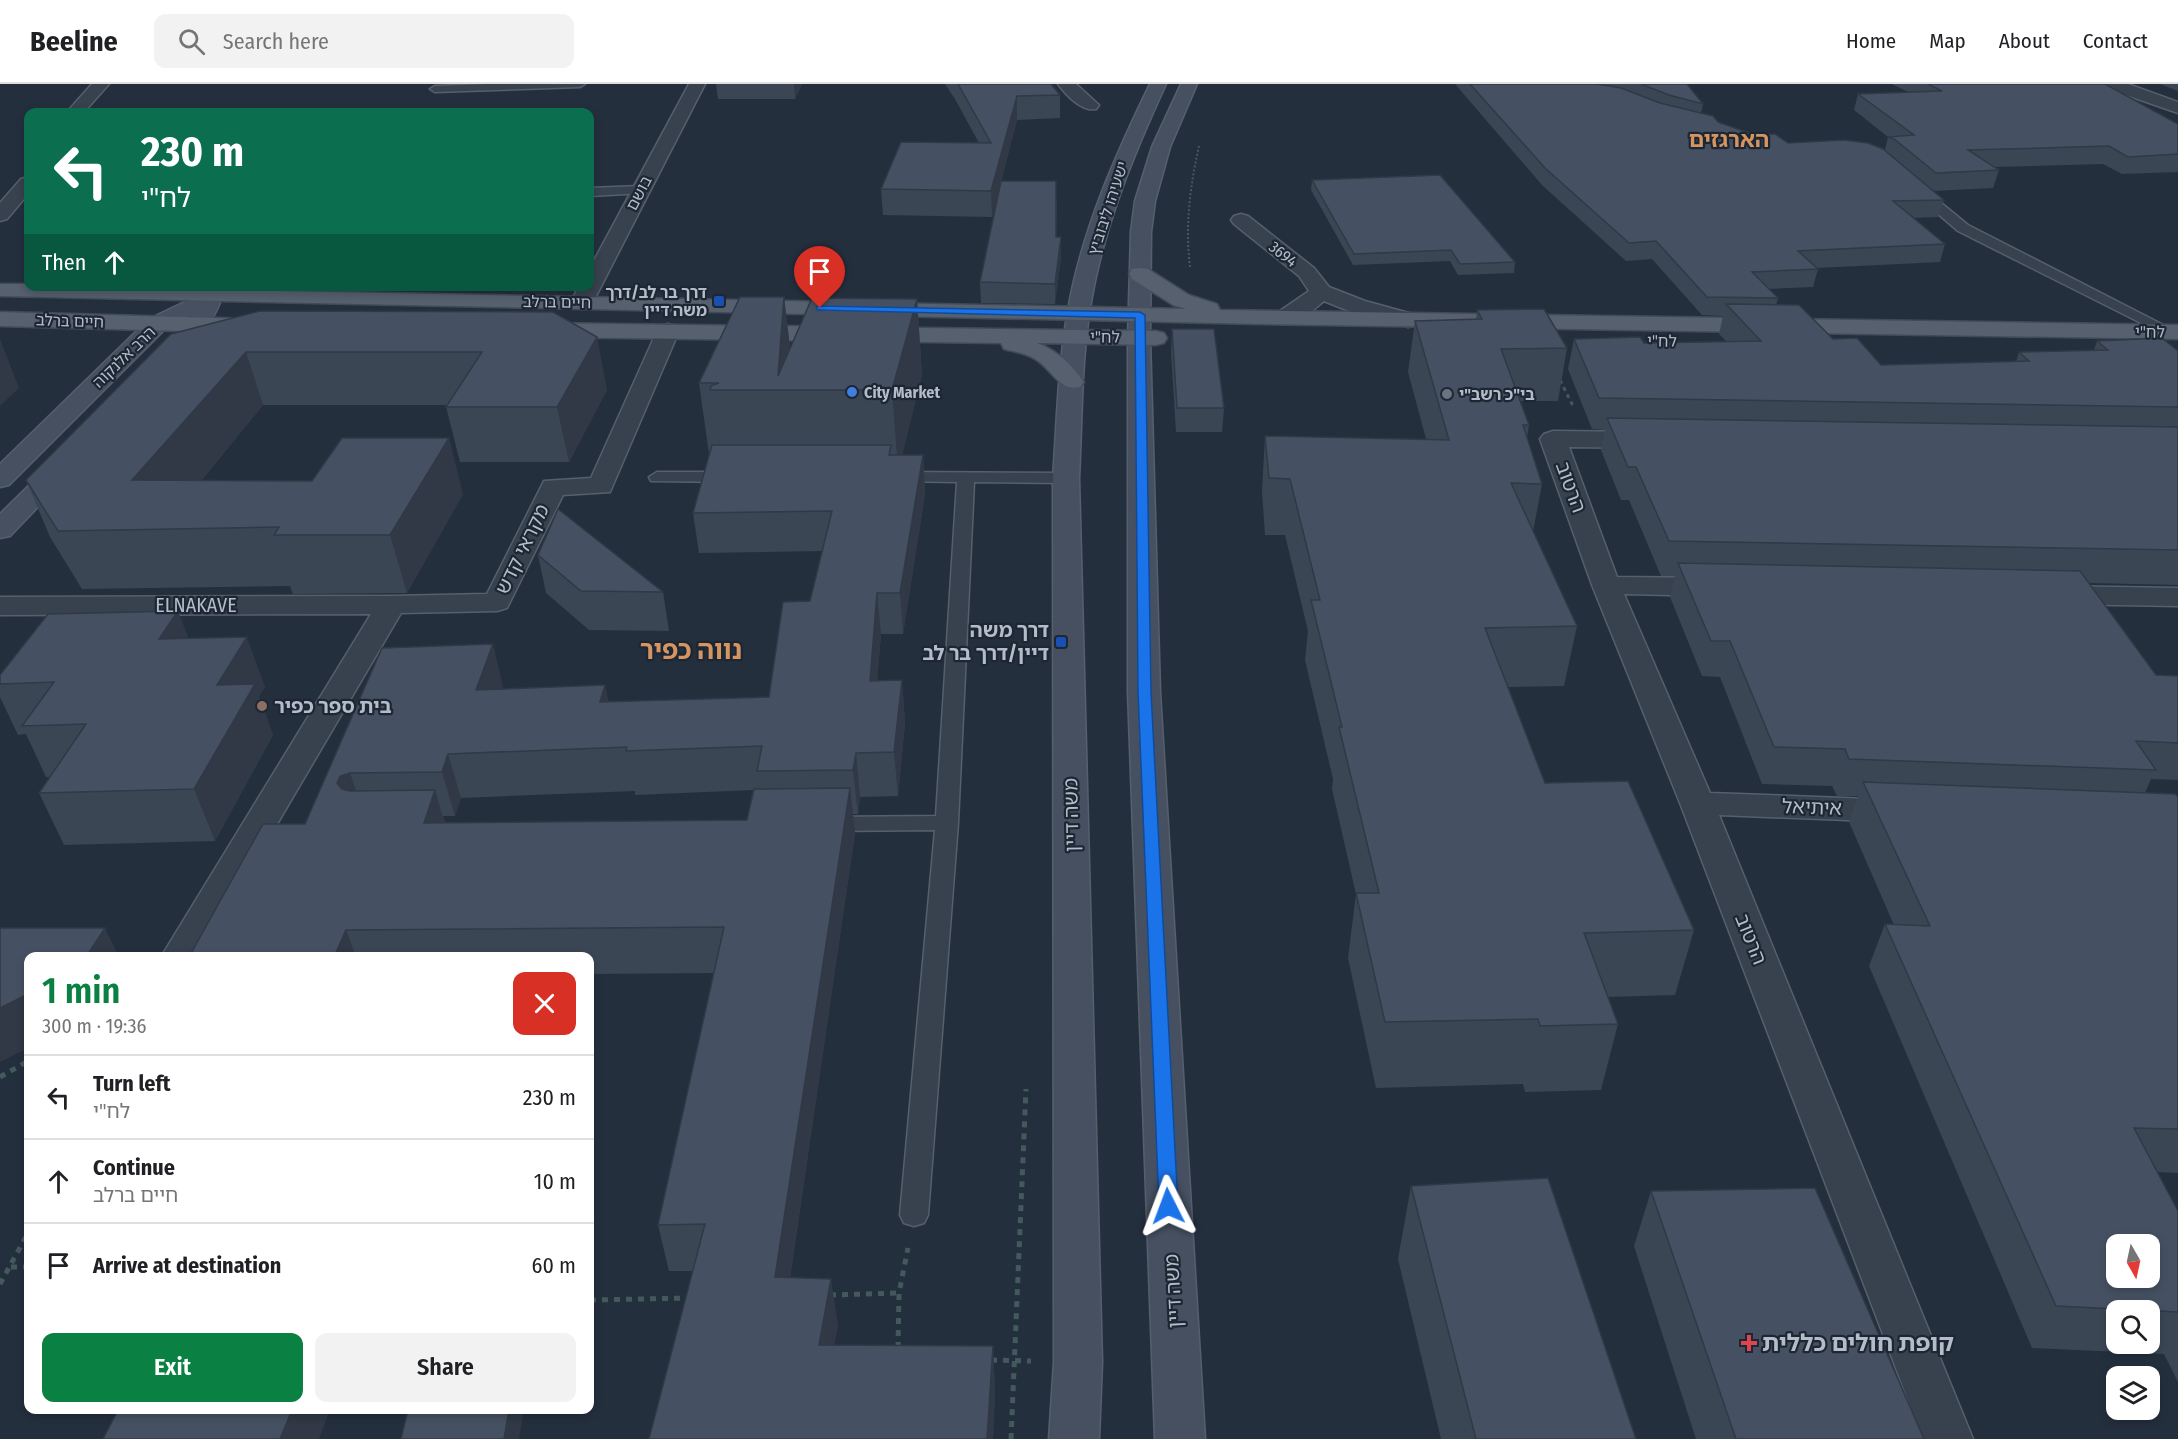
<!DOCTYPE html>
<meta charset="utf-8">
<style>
body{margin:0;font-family:"Fira Sans Condensed","Noto Sans Hebrew",sans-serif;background:#f2f2f2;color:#202124;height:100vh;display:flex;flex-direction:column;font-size:22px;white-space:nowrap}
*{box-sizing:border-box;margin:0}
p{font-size:20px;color:#757577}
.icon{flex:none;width:33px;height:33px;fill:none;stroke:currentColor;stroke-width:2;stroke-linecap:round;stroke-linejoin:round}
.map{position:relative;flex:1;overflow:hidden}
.drawer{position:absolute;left:24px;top:868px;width:570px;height:462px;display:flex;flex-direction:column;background:#fff;border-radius:12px;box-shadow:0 3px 9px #0003}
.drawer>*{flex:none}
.hud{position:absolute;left:24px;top:24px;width:570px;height:183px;border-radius:12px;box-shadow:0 3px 9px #0003;background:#0b6e4f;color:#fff;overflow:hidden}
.needle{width:39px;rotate:171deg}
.fabs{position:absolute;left:2106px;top:1150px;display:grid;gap:12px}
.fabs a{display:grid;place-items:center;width:54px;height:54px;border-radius:12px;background:#fff;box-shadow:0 3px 9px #0003;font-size:30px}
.pin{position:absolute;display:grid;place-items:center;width:51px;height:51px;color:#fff;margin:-62px -26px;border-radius:50% 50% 50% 0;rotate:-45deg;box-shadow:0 0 6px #0007}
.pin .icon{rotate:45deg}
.me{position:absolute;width:66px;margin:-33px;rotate:357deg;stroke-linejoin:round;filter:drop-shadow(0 0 4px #0008)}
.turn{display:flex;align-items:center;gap:21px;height:126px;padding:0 18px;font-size:27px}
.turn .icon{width:78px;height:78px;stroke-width:2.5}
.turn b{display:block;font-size:42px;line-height:51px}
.then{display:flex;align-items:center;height:57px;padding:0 18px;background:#0003;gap:12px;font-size:22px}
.round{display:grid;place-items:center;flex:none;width:63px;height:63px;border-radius:12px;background:#f2f2f2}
.head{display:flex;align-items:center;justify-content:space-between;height:102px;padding:0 18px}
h1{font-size:36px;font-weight:600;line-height:45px;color:#0b8043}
.button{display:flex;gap:12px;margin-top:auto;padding:12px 18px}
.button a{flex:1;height:69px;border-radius:12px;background:#0b8043;color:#fff;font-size:24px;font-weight:600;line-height:69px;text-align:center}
.button a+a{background:#f2f2f2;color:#202124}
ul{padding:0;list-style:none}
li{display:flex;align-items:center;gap:18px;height:84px;padding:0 18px;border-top:2px solid #e0e0e0}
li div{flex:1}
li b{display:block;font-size:22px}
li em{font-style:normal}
header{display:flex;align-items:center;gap:36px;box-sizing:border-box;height:84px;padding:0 30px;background:#fff;border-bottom:2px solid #e0e0e0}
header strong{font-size:28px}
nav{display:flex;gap:33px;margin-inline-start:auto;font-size:21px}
.search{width:420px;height:54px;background:#f2f2f2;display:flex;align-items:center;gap:15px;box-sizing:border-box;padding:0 21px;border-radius:12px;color:#757577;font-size:22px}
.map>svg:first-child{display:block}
</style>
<header>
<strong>Beeline</strong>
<div class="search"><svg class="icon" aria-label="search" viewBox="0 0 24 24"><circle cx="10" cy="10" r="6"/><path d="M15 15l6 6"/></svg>Search here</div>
<nav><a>Home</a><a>Map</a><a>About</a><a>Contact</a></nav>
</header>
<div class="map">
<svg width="2178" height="1355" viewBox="0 0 2178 1355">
<rect width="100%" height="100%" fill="#242f3e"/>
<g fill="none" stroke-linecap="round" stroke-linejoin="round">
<g stroke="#565f6c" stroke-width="3">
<path id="lane" d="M487,0H585L580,3L435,8L430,5L435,2Z
M640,102L646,106L644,109L590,112V104Z
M1920,104L1924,105L1968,141L2177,248L2170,252L2165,251L1958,147L1916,111L1914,108Z
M657,388H732L740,393L732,398L651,397L649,393Z
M898,388L1066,389L1074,394L1066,399L974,398L958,739L928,1131L924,1139L914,1142L904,1139L900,1131L935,746L827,747L819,745L816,740L819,735L827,733L936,732L957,398L892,397L890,393Z"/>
</g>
<g stroke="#565f6c" stroke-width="3">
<path id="street" d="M92,0H109L84,28H67Z
M689,0H705L593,218L590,223L582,225L574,223L571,218L579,202H590V184Z
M1058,0H1076L1099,21L1096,25C1082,28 1066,11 1058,0Z
M2104,0H2128L2178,18V29L2106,4Z
M28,93V110L7,135L0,137V119L21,95Z
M1241,130L1248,132L1314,184L1329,203L1365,217L1416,231L1419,236L1416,241L1408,243L1349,227L1324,217C1311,228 1295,243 1277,239L1274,234L1277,229L1309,207L1299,192L1234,140L1231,136L1234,132Z
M668,240L676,242L679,247L610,408L563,411L507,524L497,527L401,529L199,873H161L371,530L0,531V513L391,512L487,510L544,397L591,394L657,247L660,242Z
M1553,347L1646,348L1655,351L1659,356L1655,361L1646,364L1569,363L1617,493L1717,494L1727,497L1731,503L1727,509L1717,512L1624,510L1710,709L1897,716L1909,719L1914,727L1909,735L1897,738L1719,731L1973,1355H1923L1680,719L1592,501L1540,355L1544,350Z
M2054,502L2178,504V522L2054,520L2044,517L2040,511L2044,505Z"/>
</g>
<g stroke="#565f6c" stroke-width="3">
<path id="secondary" d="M1150,0H1166C1133,72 1102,146 1090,225C1081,281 1082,338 1079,394L1102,1278L1099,1355H1049L1054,1278L1053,394C1057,338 1058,282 1068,226C1082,146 1115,72 1150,0Z
M1181,0H1197L1170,63L1155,117L1151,148L1150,254L1160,608L1205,1355H1155L1128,608V254L1131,148L1135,117L1152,63Z
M212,205L220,207L223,212C214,233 193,280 165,273L161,268L189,238L193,231L165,245L9,401L0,403V380L149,235Z
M64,373L73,376L77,381L73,386L10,452L0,454V430L55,376Z"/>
</g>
<g stroke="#414a57" stroke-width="3">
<path id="primary" d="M1140,184L1148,185L1189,211L1217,220L1220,226L2178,241V255L1258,240L0,212V200H28V202L1186,225L1173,221L1132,195L1129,190L1132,185Z
M0,228L253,235L261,237L264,242L261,247L253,249L0,242Z
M542,239L1156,247L1164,249L1167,254L1164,259L1156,261L1037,259C1057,266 1072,281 1084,298L1080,303C1059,308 1052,285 1035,275C1026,269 1015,268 1004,265L1001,259L542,253L534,251L531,246L534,241Z"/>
</g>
<path stroke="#44595c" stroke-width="2" stroke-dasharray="2 2" stroke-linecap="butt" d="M1190,183C1185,142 1190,102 1199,62"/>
<path stroke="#44595c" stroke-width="3" stroke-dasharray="4 4" stroke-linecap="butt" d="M1560,296L1574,324"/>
<path stroke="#44595c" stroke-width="5" stroke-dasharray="6 6" stroke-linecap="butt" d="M0,993L28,977
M11,1183H28
M0,1200L28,1149
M830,1211L899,1209
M590,1216L691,1214
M898,1264L899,1209L908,1164
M991,1276L1031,1277
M1011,1355L1026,1005"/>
<use href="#lane" fill="#38414e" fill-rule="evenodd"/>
<use href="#street" fill="#38414e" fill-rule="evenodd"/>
<use href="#secondary" fill="#465061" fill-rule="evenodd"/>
<use href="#primary" fill="#56606e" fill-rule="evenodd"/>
</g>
<path fill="#3b4654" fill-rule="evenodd" d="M716,0H802L795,15H718Z
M945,0H1051L1060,11V34L1017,36L1001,97L1057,116L1056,153H1061V173L1055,220L981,219L980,198L998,108L992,133L883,131L881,105L979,59L955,15Z
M1455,0H1687L1703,20L1701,29L1718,38L1755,51L1788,59L1885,66L1888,53L1854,26L1858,10L1908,8L1892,0H2105L2178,40V88L2122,90L2103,80L1994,83L1999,86L1993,104L1933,107L1944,116L1938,133L1913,134L1945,160L1940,178L1817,184L1818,185L1813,203L1769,205L1778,214L1776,221L1833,255L1881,281L2016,278L2019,268L2094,266L2097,257L2178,267V501L2089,499L2156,591L2178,592V696L2151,695L2145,709L2178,713V1089L2157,1088L2178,1127V1298L2164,1270L2032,1264L1869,882L1885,840L1894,841L1849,738L1858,712H1837L1832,702L1762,700L1720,593L1702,592L1670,513L1675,492H1661L1629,416H1621L1601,366L1605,346L1592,345L1568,285L1574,255L1644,259L1726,257L1719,250L1723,232L1702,231L1652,175L1626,177L1542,101ZM2116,1227H2150V1260H2116Z
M2160,0H2178V7Z
M1312,96L1515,178L1514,189L1458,191L1450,177L1353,181L1311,106Z
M784,213L790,264L917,215L922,291L902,371H923L925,410L903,550H881L877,596H902L905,639L898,712L860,713L858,730H853L855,749L790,1194L838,1241L834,1261L993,1262L995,1308L993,1355H649L693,1187H669L658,1141L714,889L590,890V873H189L305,740L382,564L503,602L502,605L608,618L769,613L810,517L822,467L699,469L693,429L709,370L699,299ZM753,706L747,736L445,739L443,732H455L461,714L635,707V711Z
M1477,226L1567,264L1558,317H1520L1529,341L1527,354L1542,400L1533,448L1577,542L1564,602L1508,603L1545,699L1694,846L1675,911L1608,913L1618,940L1601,1006L1525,1008L1523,1000L1376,1004L1348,874L1356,810L1332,705L1333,695L1305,576L1308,547L1285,451H1265L1262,407L1265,352L1426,355L1408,288L1415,237L1476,235Z
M553,228L607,306L569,378H460L446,323L447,321H263L201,397L463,410L407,509L293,510L290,502L82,505L50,453L26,396L171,250Z
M1172,245L1224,324L1222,348H1176L1171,268Z
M538,471L663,508L669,547L589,546L546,509Z
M188,554L265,603L259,612L273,651L215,757L64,761L39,709L50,693H46L26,650L18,651L0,613V591Z
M1411,1102L1636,1355H1441L1398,1175Z
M1651,1107L1924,1355H1696L1634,1162Z"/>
<path fill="#303945" d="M794,0H802L795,15Z
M1017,12V36L992,133L991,107Z
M1061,153V173L1055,220V200Z
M784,213L793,289L778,292Z
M917,215L922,291L898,386L892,306Z
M597,253L607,306L569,378L557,323Z
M0,255L19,304L0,322Z
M246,268L263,321L161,445L132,396Z
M449,354L463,410L407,509L390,451Z
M923,371L925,410L903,550L900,509Z
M877,509L881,550L874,639L870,597Z
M178,527L197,576L159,555Z
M247,553L265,603L259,612L273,651L215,757L194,705L217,601Z
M493,560L503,602L488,649L476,606Z
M902,596L905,639L898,712L894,668Z
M605,601L614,644L600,618Z
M856,669L860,713L858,730L853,686Z
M448,670L461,714L455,732L442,688Z
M350,689L365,733L337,699L340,692Z
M850,704L855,749L783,1240L775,1193Z
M435,706L448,751L424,739Z
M105,844L119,873H86Z
M346,846L356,873H334Z
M28,910V964L0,978V924Z
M831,1195L838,1241L826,1307L819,1261Z
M993,1262L995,1308L993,1355H987Z
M292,1326H330L319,1355H280Z
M509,1326H524L519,1355H504Z"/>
<path fill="#455162" stroke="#303945" stroke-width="1.5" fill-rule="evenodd" d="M958,0H1051L1060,11L1017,12L991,107L881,105L901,58L991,59Z
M1470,0H1597L1621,4L1660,19L1713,32L1718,38L1755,51L1775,50L1788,59L1844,56L1868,59L1883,65L1944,116L1893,117L1945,160L1798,167L1818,185L1752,188L1778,214L1707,213L1656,157L1629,159L1545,84Z
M1641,0H1687L1703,20L1669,11Z
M1928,0H2105L2178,40V70L2128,73L2109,62L1968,66L1999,86L1936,89L1894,55L1888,53L1914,51L1858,10L1942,7Z
M1440,91L1515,178L1460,180L1451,166L1354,170L1312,96Z
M1001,97H1056V153H1061L1055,200L980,198Z
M740,213H784L778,292L812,214L917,215L892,306H710L711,302L719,299H699Z
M1726,220L1799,221L1833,255L1857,254L1881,281L2029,277L2019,268L2108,266L2097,257L2162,254L2178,267V323L1599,314L1574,255L1640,253L1644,259L1761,257Z
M1544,225L1567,264L1501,265L1529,341H1523L1542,400L1511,399L1577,542L1485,544L1545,699L1628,697L1694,846L1584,849L1618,940L1540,942L1538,935L1385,938L1356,809H1379L1339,643H1342L1311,516H1320L1290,395L1269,394L1265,352L1449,356L1415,237L1482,235L1477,226Z
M260,227L553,228L597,253L557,323H446L482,268H246L132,396L312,397L342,354H449L390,451H274L279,443L58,447L26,396L171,250Z
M1172,245H1214L1224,324H1177Z
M1607,334L2178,343V466L1669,457L1636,383H1628Z
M712,361H891L889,371H923L900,509H877L870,597L902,596L894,668L856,669L853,686L757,687L762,662L626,667L627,663L448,670L442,688L350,689L340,692L337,699L342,705L350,707L435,706L424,739L747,736L754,705L850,704L775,1193L831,1195L819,1261L993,1262L987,1355H649L705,1140L658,1141L724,843L346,846L334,873H189L263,740H305L382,564L493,560L476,606L605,601L600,618L769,613L783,518L810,517L832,427L693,429Z
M558,425L663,508L581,507L538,471Z
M1678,479L2080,487L2156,591L2178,592V659L2136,657L2156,686L1849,675L1845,665L1774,663L1730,557H1711Z
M178,527L159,555L247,553L217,601L255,600L194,705L39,709L86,640L22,642L54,598L0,600V591L48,530Z
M1863,698L2175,710L2178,713V1045L2134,1044L2178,1127V1228L2056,1222L1885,840L1930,842ZM2116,1161H2150V1194H2116Z
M0,844H105L86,873H28V910L0,924Z
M1548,1094L1636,1355H1476L1411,1102Z
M1815,1104L1924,1355H1736L1651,1107Z
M118,1326H292L280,1355H103Z
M408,1326H509L504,1355H401Z"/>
<path fill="#1a73e8" stroke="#114b97" stroke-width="1.5" d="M817,222L1140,228L1145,231L1151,608L1178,1122L1175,1127L1168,1129L1162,1127L1159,1122L1138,608L1135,234L820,226H817Z"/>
<g fill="#1a4fb4" stroke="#1d2633" stroke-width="2">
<rect x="713" y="211" width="12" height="12" rx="3"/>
<rect x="1055" y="552" width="12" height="12" rx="3"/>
</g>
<circle fill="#3f7fe0" stroke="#1d2633" stroke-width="2" cx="852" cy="308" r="6"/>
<circle fill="#6b7280" stroke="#1d2633" stroke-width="2" cx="1447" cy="310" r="6"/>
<circle fill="#8d6e63" stroke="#1d2633" stroke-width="2" cx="262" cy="622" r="6"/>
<path fill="#e0444e" stroke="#1d2633" stroke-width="2" d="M1746 1250h6v6h6v6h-6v6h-6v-6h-6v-6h6z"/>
<g text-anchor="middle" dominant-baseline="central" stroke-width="4.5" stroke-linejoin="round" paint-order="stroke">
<g font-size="16" fill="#b4bcc9" stroke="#1d2633">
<text transform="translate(639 109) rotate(-62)">בושם</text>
<text transform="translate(1108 124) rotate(-72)">ישעיהו ליבוביץ</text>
<text transform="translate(1283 170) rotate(38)">3694</text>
<text transform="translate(557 218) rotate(1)">חיים ברלב</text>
<text transform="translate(70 237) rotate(2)">חיים ברלב</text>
<text transform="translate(2150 248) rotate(1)">לח"י</text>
<text transform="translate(1105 253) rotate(1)">לח"י</text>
<text transform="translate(1662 257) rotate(1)">לח"י</text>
<text transform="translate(124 273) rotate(-44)">הרב אלנקוה</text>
</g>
<g font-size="16" font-weight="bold" fill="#b4bcc9" stroke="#1d2633" text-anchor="start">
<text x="707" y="208" text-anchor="end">דרך בר לב/דרך<tspan x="707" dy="18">משה דיין</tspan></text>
<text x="864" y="308">City Market</text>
<text x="1459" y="310">בי"כ רשב"י</text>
</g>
<g font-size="20" fill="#b4bcc9" stroke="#1d2633">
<text transform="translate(1571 403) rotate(70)">הרטוב</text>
<text transform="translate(522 465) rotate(-64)">מקראי קדש</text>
<text x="196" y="521">ELNAKAVE</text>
<text transform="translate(1812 723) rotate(2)">איתיאל</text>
<text transform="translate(1071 731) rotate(-91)">משה דיין</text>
<text transform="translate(1751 855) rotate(68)">הרטוב</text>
<text transform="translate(1173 1207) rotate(-93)">משה דיין</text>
</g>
<g font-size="20" font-weight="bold" fill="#b4bcc9" stroke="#1d2633" text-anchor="end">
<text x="1049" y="546">דרך משה<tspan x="1049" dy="23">דיין/דרך בר לב</tspan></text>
<text x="274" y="622" text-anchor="start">בית ספר כפיר</text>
</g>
<g font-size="22" font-weight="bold" fill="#d59563" stroke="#1d2633">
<text x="1729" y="55">הארגזים</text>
</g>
<g font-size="24" font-weight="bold" fill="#b4bcc9" stroke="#1d2633" text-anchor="start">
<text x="1762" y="1259">קופת חולים כללית</text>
</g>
<g font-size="26" font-weight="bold" fill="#d59563" stroke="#1d2633">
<text x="691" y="566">נווה כפיר</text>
</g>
</g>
</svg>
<div class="fabs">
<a><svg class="needle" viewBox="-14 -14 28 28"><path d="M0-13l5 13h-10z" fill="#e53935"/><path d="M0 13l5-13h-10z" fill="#757577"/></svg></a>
<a><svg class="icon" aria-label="search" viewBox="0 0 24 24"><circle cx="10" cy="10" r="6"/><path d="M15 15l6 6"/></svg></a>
<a><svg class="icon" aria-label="layers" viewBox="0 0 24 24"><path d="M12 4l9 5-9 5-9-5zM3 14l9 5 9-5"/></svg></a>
</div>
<div class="pin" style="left:820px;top:224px;background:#d93025"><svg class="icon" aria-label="arrive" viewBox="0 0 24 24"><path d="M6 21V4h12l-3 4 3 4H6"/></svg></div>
<svg class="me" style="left:1168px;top:1122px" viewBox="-20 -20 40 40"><path d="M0-17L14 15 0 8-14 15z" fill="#1a73e8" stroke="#fff" stroke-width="4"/></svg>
<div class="hud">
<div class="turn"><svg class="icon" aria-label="left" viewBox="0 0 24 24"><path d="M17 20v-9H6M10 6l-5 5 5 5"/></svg><div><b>230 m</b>לח&quot;י</div></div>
<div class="then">Then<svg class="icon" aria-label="ahead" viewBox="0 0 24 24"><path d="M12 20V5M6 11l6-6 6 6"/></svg></div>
</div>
<section class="drawer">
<div class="head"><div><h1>1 min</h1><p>300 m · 19:36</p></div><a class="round" style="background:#d93025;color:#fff"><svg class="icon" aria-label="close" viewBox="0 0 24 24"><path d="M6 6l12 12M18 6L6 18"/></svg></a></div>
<ul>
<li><svg class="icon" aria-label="left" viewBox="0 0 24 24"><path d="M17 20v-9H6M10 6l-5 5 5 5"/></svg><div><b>Turn left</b><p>לח&quot;י</p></div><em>230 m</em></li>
<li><svg class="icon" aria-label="ahead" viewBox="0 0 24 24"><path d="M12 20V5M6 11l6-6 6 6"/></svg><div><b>Continue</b><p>חיים ברלב</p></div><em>10 m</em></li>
<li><svg class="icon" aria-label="arrive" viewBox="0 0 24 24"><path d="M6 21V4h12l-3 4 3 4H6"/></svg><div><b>Arrive at destination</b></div><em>60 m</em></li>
</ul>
<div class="button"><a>Exit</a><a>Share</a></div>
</section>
</div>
